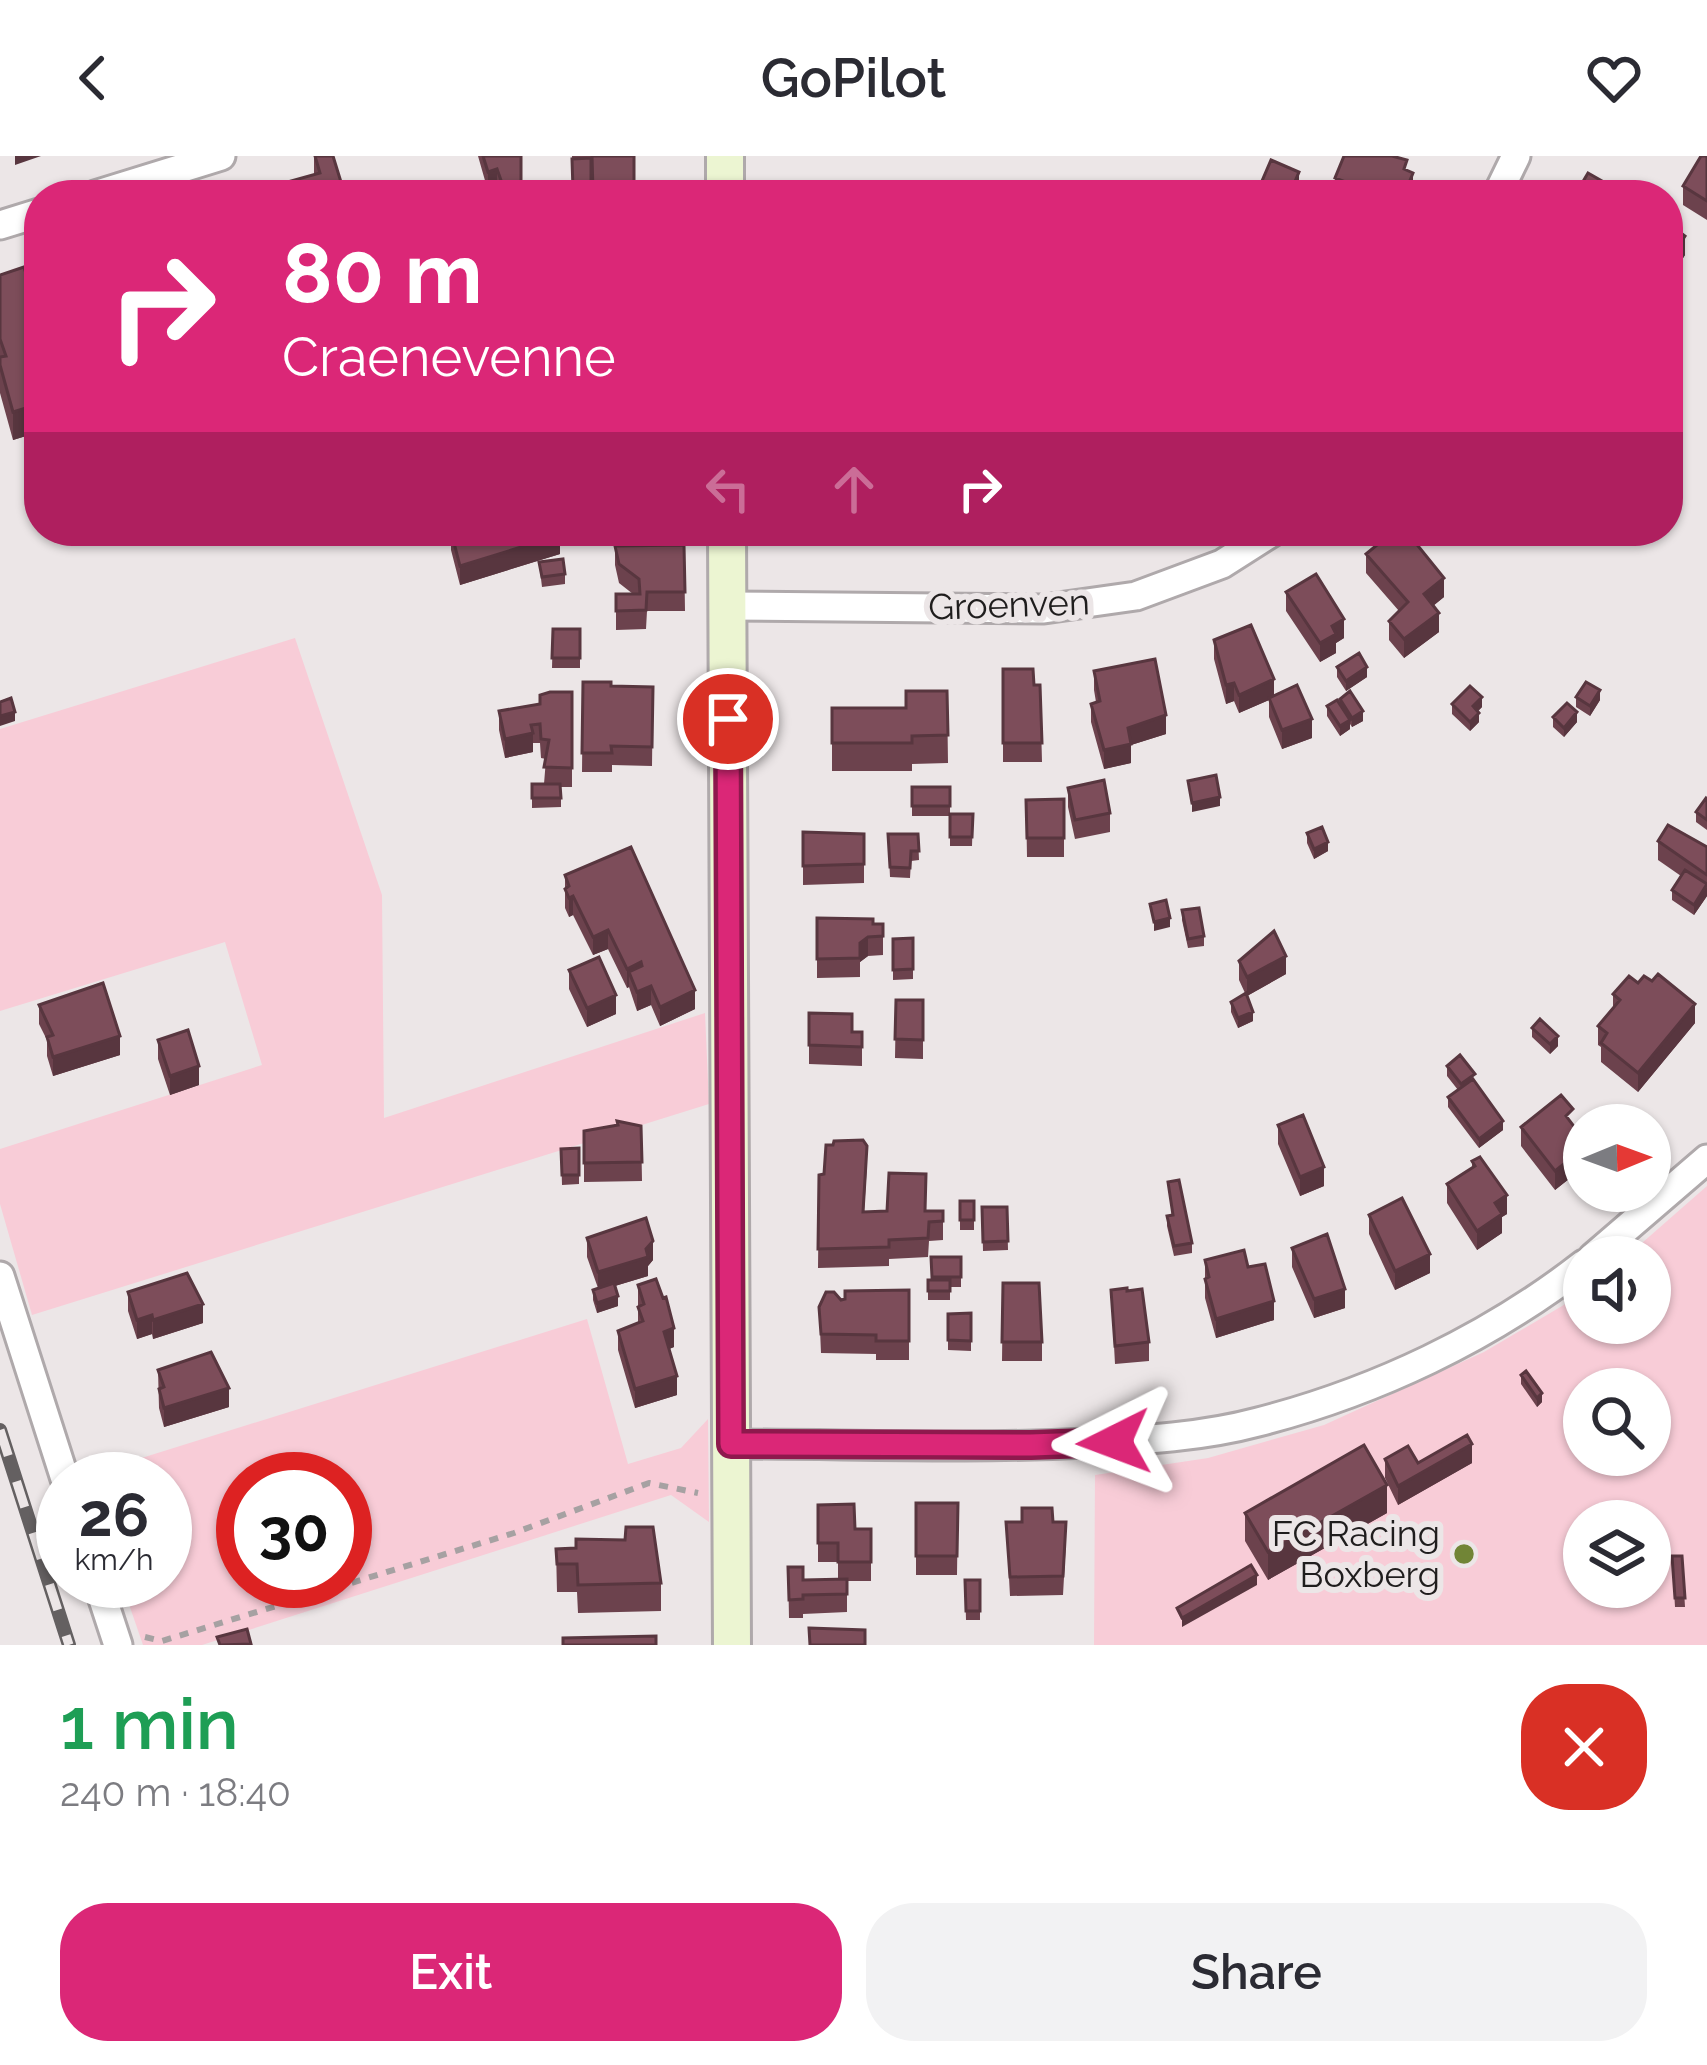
<!DOCTYPE html>
<meta charset="utf-8">
<style>
body{margin:0;font-family:Raleway,sans-serif;background:#f2f2f3;color:#2b2b33;height:100vh;display:flex;flex-direction:column;font-size:45px;white-space:nowrap}
*{box-sizing:border-box;margin:0}
p{font-size:39px;color:#7c7c81}
.icon{flex:none;width:66px;height:66px;fill:none;stroke:currentColor;stroke-width:2;stroke-linecap:round;stroke-linejoin:round}
.map{position:relative;height:1489px;overflow:hidden}
.panel{display:flex;flex-direction:column;background:#fff;flex:1}
.panel>*{flex:none}
.hud{position:absolute;left:24px;top:24px;width:1659px;height:366px;border-radius:48px;box-shadow:0 3px 9px #0004;background:#db2777;color:#fff;overflow:hidden}
.needle{width:78px;rotate:89deg}
.controls{position:absolute;left:1563px;top:948px;display:grid;gap:24px}
.controls a{display:grid;place-items:center;width:108px;height:108px;border-radius:50%;background:#fff;box-shadow:0 3px 9px #0004;font-size:60px}
.speed{position:absolute;left:36px;top:1296px;display:flex;gap:24px;font-size:60px;font-weight:700;text-align:center}
.speed>*{display:grid;place-content:center;width:156px;height:156px;border-radius:50%;background:#fff;box-shadow:0 3px 9px #0004;line-height:1}
.speed small{font-size:30px;font-weight:400}
.speed .limit{border:18px solid #d22;background:#fff;color:#111}
.pin{position:absolute;display:grid;place-items:center;width:102px;height:102px;color:#fff;margin:-51px;border:6px solid #fff;border-radius:50%;box-shadow:0 3px 12px #0007}
.me{position:absolute;width:132px;margin:-66px;rotate:267deg;stroke-linejoin:round;filter:drop-shadow(0 0 9px #0008)}
.turn{display:flex;align-items:center;gap:42px;height:252px;padding:0 60px;font-size:54px}
.turn .icon{width:156px;height:156px;stroke-width:2.5}
.turn b{display:block;font-size:84px;line-height:102px}
.lanes{display:flex;align-items:center;height:114px;padding:0 60px;background:#0003;justify-content:center;gap:60px;direction:ltr}
.lanes .off{opacity:.35}
.round{display:grid;place-items:center;flex:none;width:126px;height:126px;border-radius:48px;background:#f2f2f3}
.overview{display:flex;align-items:center;justify-content:space-between;height:204px;padding:0 60px}
h1{font-size:72px;font-weight:600;line-height:90px;color:#1e9e55}
.cta{display:flex;gap:24px;margin-top:auto;padding:24px 60px}
.cta a{flex:1;height:138px;border-radius:48px;background:#db2777;color:#fff;font-size:48px;font-weight:600;line-height:138px;text-align:center}
.cta a+a{background:#f2f2f3;color:#2b2b33}
header{display:flex;justify-content:space-between;align-items:center;height:156px;padding:0 60px;background:#fff;font-size:54px;font-weight:600}
.map>svg:first-child{display:block}
</style>
<header><svg class="icon" aria-label="back" viewBox="0 0 24 24"><path d="M15 5l-7 7 7 7"/></svg>GoPilot<svg class="icon" aria-label="heart" viewBox="0 0 24 24"><path d="M12 20l-8-8c-3-5 5-10 8-4 3-6 11-1 8 4z"/></svg></header>
<div class="map">
<svg width="1707" height="1489" viewBox="0 0 1707 1489">
<rect width="100%" height="100%" fill="#ece6e7"/>
<path fill="#f8ccd7" fill-rule="evenodd" d="M295,482L382,739L384,962L705,857L709,948L32,1159L0,1048V993L262,909L225,786L0,855V573Z
M1707,1030V1489H1094L1095,1319L1208,1302L1324,1269L1484,1196L1584,1137V1167H1650V1101H1626ZM1584,1233H1650V1299H1584ZM1584,1365H1650V1431H1584Z
M587,1163L628,1308L681,1292L708,1263L709,1366L671,1339L202,1489H143L121,1425H165V1323L84,1320ZM243,1323H345V1425H243Z"/>
<g fill="none" stroke-linecap="round" stroke-linejoin="round">
<g stroke="#afa9ab" stroke-width="33">
<path id="street" d="M95,39L221,0
M1497,39L1516,0
M0,69L39,57
M728,450L1044,453L1136,440L1222,408L1274,375
M1593,1101L1707,1003
M0,1120L65,1323
M731,1288C849,1288 968,1293 1086,1287C1143,1284 1202,1281 1258,1266C1375,1236 1489,1182 1584,1108
M97,1425L118,1489"/>
</g>
<g stroke="#afa9ab" stroke-width="42">
<path id="secondary" d="M725,0V39
M727,375L732,1489"/>
</g>
<path stroke="#a6a1a2" stroke-width="6" stroke-dasharray="9 9" stroke-linecap="butt" d="M145,1481L162,1485L514,1377L649,1327L698,1337"/>
<use href="#street" stroke="#fff" stroke-width="27"/>
<use href="#secondary" stroke="#ecf5d2" stroke-width="36"/>
<g stroke="#646061" stroke-width="14">
<path id="rail" d="M0,1274L69,1489"/>
</g>
<use href="#rail" stroke="#ece6e7" stroke-width="9" stroke-dasharray="27" stroke-linecap="butt"/>
</g>
<path fill="#6c424d" d="M314,0L345,39H291V25L314,18Z
M478,0H521V39H500L497,32L488,35Z
M572,0H634V39H593L592,10L591,39L573,34Z
M1707,0V64L1683,49V30Z
M1407,14L1413,36L1412,39H1335V22Z
M1262,25L1299,26L1293,39H1272L1262,34Z
M1668,67L1685,99L1672,119L1668,117Z
M0,119L39,242V276L13,284L0,237Z
M451,375L560,398L460,429L451,394Z
M1609,375H1626L1621,383Z
M684,389L685,455H647L646,473L616,474V438H633L619,427L615,409V390Z
M1366,398L1444,441L1433,450L1439,476L1404,502L1389,484V465L1399,455L1366,417Z
M539,406L565,418V428L542,431Z
M1286,436L1344,482L1336,487V497L1320,506L1286,455Z
M553,473H580V512H552Z
M1214,484L1274,540L1312,582L1282,593L1269,561V544L1239,557L1234,545L1226,548L1214,503Z
M1337,511L1367,521L1346,535L1337,521Z
M1003,513L1034,529H1040L1042,606H1003Z
M1094,515L1166,578L1131,589V607L1104,613L1091,566V548L1096,546L1094,534Z
M583,526L611,530L653,531L652,610L612,609V616H582Z
M947,535L948,607L912,608V615H832V552H906Z
M572,536V631H561V651L532,652V628H544L546,603L541,602L540,587H533V596L505,602L499,574V555L540,548Z
M1576,541L1600,544L1590,560L1576,551Z
M1340,543L1363,565L1352,571L1350,568V573L1340,580L1327,560V550L1340,548Z
M1452,548L1482,551L1478,555L1479,566L1470,575L1452,558Z
M1553,561L1577,566L1564,581L1553,571Z
M912,631H950V658H973L972,690H950V660H912Z
M1068,632L1110,657V676L1075,683L1068,651Z
M1064,643V701H1027L1026,644Z
M1707,643V674L1696,666V656Z
M803,676L864,678V727L803,729Z
M1307,677L1328,695L1314,703L1307,687Z
M888,678H918L919,704L911,705L910,722L890,721Z
M1658,685L1707,691V740L1694,759L1672,744V734L1681,720L1658,704Z
M565,719L695,853L660,870L651,849L637,855L629,831L627,832L608,793L593,799L573,759L569,761L565,752Z
M1182,754L1204,780V790L1188,792L1182,764Z
M817,762L883,768V799L868,800L860,806V821L817,822Z
M913,782V823L893,824V783Z
M1239,805L1286,818L1247,840L1253,865L1238,872L1231,856V846L1245,837L1239,824Z
M569,814L616,858L587,871L569,833Z
M1613,838L1695,867L1638,936L1601,906V891L1598,889V870L1613,852Z
M896,844H923V903L895,902Z
M39,849L120,899L53,920L47,900V884L39,868Z
M809,857L852,876H862V910L809,908Z
M1532,872L1558,890L1550,898L1532,881Z
M158,884L199,929L170,939L158,903Z
M1447,910L1475,926L1503,974L1479,992L1448,951V941L1458,934L1447,920Z
M1278,969L1324,1030L1300,1040L1278,988Z
M1573,969L1579,997V1015L1555,1034L1521,990V971Z
M641,970L642,1025L584,1026V975Z
M579,992V1028L562,1029L561,993Z
M1472,1005L1507,1058L1502,1061V1077L1477,1094L1447,1047V1028L1472,1012Z
M867,1009L864,1056L943,1055V1084L929,1085L928,1101L889,1103V1110L818,1112L819,1019Z
M1168,1026L1192,1087V1097L1174,1100L1167,1070V1060L1172,1059Z
M960,1045H974V1074H960Z
M982,1051H1007L1008,1094L983,1095Z
M1369,1059L1430,1117L1395,1134L1369,1078Z
M587,1082L653,1104L648,1110V1120L615,1130L618,1150L597,1157L593,1144V1134L598,1132L587,1101Z
M1292,1092L1345,1152L1314,1162L1292,1111Z
M931,1101H961V1131H950V1144H928V1124H932Z
M1205,1104L1274,1164L1216,1182L1205,1142Z
M1003,1127L1042,1186V1205H1002Z
M638,1129L674,1191L669,1193L677,1239L635,1252L618,1194V1175L638,1167Z
M909,1134V1204H876V1198L821,1197L819,1151L841,1144Z
M1111,1134L1149,1186V1205L1115,1208Z
M128,1136L203,1167L153,1183L152,1178L137,1183L128,1155Z
M971,1157V1195L948,1194V1158Z
M158,1214L229,1251L164,1271L159,1252Z
M1521,1219L1542,1246L1537,1251L1521,1228Z
M1385,1303L1418,1307H1472L1398,1349L1385,1322Z
M916,1347H958L957,1419H916Z
M818,1349L855,1373H871V1425H847V1456L803,1458V1462H789L788,1411L803,1424L838,1423V1406H818Z
M1245,1357H1387L1268,1424L1245,1385Z
M1006,1366H1053L1066,1385L1063,1439L1010,1440Z
M556,1393L661,1427V1455L578,1457L577,1436H557Z
M1672,1400H1682L1685,1451H1675Z
M965,1424H980V1464H966Z"/>
<path fill="#58363f" d="M15,0H41L15,9Z
M497,13V32L488,35V16Z
M1299,16V26L1293,39H1290Z
M1413,17V36L1412,39H1404Z
M521,25V39H503V30Z
M1685,80V99L1672,119V100Z
M39,193V221L26,225V197Z
M39,248V276L13,284V256Z
M560,379V398L460,429V410Z
M1444,422V441L1424,457V438Z
M1439,457V476L1404,502V483Z
M1344,463V482L1336,487V497L1320,506V487L1332,470Z
M1367,511V521L1346,535V525Z
M1274,523V542L1239,557V539Z
M1234,527V545L1226,548V529Z
M1600,534V544L1590,560V550Z
M1482,541V551L1473,560V550Z
M1363,555V565L1352,571V562Z
M15,556V565L0,570V560Z
M1577,556V566L1564,581V572Z
M1479,557V566L1470,575V566Z
M1166,559V578L1131,589V607L1104,613V594L1128,572Z
M1312,563V582L1282,593V574Z
M1350,564V573L1340,580V570Z
M533,577V596L505,602V583Z
M1220,641V650L1192,656V647Z
M1328,686V695L1314,703V693Z
M1707,731V740L1694,759V749Z
M573,740V759L569,761V742Z
M1170,762V771L1154,775V766Z
M608,774V793L593,799V781Z
M868,781V800L860,806V787Z
M1286,800V818L1247,840V821Z
M641,806V825L629,816V831L627,832V813Z
M651,830V849L637,855V836Z
M695,834V853L660,870V851Z
M616,839V858L587,871V852Z
M1695,848V867L1638,936V917Z
M1253,856V865L1238,872V862Z
M120,880V899L53,920V901Z
M1558,880V890L1550,898V888Z
M199,910V929L170,939V920Z
M1503,965V974L1479,992V983Z
M1579,977V1015L1555,1034V1015L1571,985Z
M1324,1011V1030L1300,1040V1021Z
M1507,1039V1058L1502,1061V1077L1477,1094V1075L1495,1047Z
M653,1085V1104L648,1110V1120L598,1135V1116L646,1093Z
M1430,1098V1117L1395,1134V1115Z
M1345,1133V1152L1314,1162V1143Z
M618,1140V1150L597,1157V1147Z
M1274,1145V1164L1216,1182V1163Z
M203,1148V1167L153,1183V1164Z
M152,1159V1178L137,1183V1164Z
M674,1172V1191L664,1195V1176Z
M677,1220V1239L635,1252V1233Z
M229,1232V1251L164,1271V1252Z
M1542,1237V1246L1537,1251V1242Z
M1472,1288V1307L1398,1349V1330Z
M1387,1329V1357L1268,1424V1396Z
M1257,1419V1429L1182,1471V1462Z"/>
<path fill="#7d4d5a" stroke="#58363f" stroke-width="3" d="M315,0H333L345,39H296L291,25L320,17Z
M483,0H521V25L503,30L497,13L488,16Z
M592,0H634V34L593,35Z
M1344,0H1392L1407,4L1404,13L1413,17L1404,39L1346,38L1348,27L1335,22Z
M1701,0H1707V45L1683,30Z
M591,2V38H580V34H573L572,3Z
M1271,4L1299,16L1290,37L1262,25Z
M1588,17L1625,38L1624,39H1575Z
M842,33H891L892,39H842Z
M545,34H580V39H545Z
M1668,67L1685,80L1672,100L1668,98Z
M24,111L39,159V193L26,197L39,242V248L13,256L0,209V201L6,200L0,183V119Z
M451,375H559L560,379L460,410Z
M1394,375H1406L1444,422L1424,438L1439,457L1404,483L1389,465L1408,446L1366,398Z
M684,389L685,436H647L646,454L616,455V438H640L639,423L619,408L615,390Z
M563,403L565,418L542,421L539,406Z
M1316,418L1344,463L1332,470L1336,478L1320,487L1286,436Z
M1251,469L1274,523L1239,539L1234,527L1226,529L1214,484Z
M553,473H580V502H552Z
M1359,497L1367,511L1346,525L1337,511Z
M1155,503L1166,559L1128,572L1131,588L1104,594L1091,548L1100,545L1094,515Z
M1003,513H1033L1034,529H1040L1042,587H1003Z
M583,526H611V530L653,531L652,591L611,590L612,597H582Z
M1586,526L1600,534L1590,550L1576,541Z
M1297,529L1312,563L1282,574L1269,542Z
M1470,530L1482,541L1473,550L1479,557L1470,566L1452,548Z
M906,535H947L948,579L912,580V587H832V552H906Z
M1350,535L1363,555L1352,562L1340,543Z
M550,536H572V612L544,611L549,584L541,583L540,568L531,569L533,577L505,583L499,555L540,548V539Z
M11,542L15,556L0,560V546Z
M1337,544L1350,564L1340,570L1327,550Z
M1567,547L1577,556L1564,572L1553,561Z
M1216,619L1220,641L1192,647L1188,625Z
M1104,624L1110,657L1075,664L1068,632Z
M532,628H560L561,642H532Z
M912,631H950V650H912Z
M1706,642L1707,643V664L1696,656Z
M1064,643V682H1027L1026,644Z
M950,658H973L972,681H950Z
M1668,669L1707,691V719L1658,685Z
M1322,671L1328,686L1314,693L1307,677Z
M803,676L864,678V708L803,710Z
M888,678H918L919,695H911L910,712L890,711Z
M631,691L695,834L660,851L651,830L637,836L629,816L642,810L641,806L627,813L608,774L593,781L573,740L569,742L565,733L569,730L565,719Z
M1685,714L1707,728L1694,749L1672,734Z
M1166,744L1170,762L1154,766L1150,748Z
M1199,752L1204,780L1188,783L1182,754Z
M817,762L873,763V768H883V780L868,781L860,787V802L817,803Z
M1274,775L1286,800L1247,821L1239,805Z
M913,782V813L893,814V783Z
M599,801L616,839L587,852L569,814Z
M1658,818L1695,848L1638,917L1601,887L1607,877L1598,870L1620,844L1613,838L1629,820L1638,827L1644,820L1652,825Z
M103,827L120,880L53,901L47,881L53,879L39,849Z
M1246,837L1253,856L1238,862L1231,846Z
M896,844H923V884L895,883Z
M809,857L852,858V876H862V891L809,889Z
M1540,863L1558,880L1550,888L1532,872Z
M188,874L199,910L170,920L158,884Z
M1460,899L1475,918L1461,928L1447,910Z
M1473,923L1503,965L1479,983L1448,941Z
M1561,939L1573,953L1566,960L1579,977L1571,985L1579,996L1555,1015L1521,971Z
M1303,959L1324,1011L1300,1021L1278,969Z
M617,965L641,970L642,1006L584,1007V975L618,969Z
M863,984L867,990L863,1056L887,1055L889,1017L926,1018L925,1055H943V1065L929,1066L928,1082L889,1084V1091L818,1093L819,1019L824,1018L826,989H833L834,985Z
M579,992V1019H562L561,993Z
M1480,1001L1507,1039L1495,1047L1502,1058L1477,1075L1447,1028L1475,1010L1472,1005Z
M1179,1024L1192,1087L1174,1090L1167,1060L1173,1059L1168,1026Z
M1402,1042L1430,1098L1395,1115L1369,1059Z
M960,1045H974V1064H960Z
M982,1051H1007L1008,1085L983,1086Z
M646,1062L653,1085L646,1093L648,1101L598,1116L587,1082Z
M1327,1078L1345,1133L1314,1143L1292,1092Z
M1244,1094L1248,1111L1265,1108L1274,1145L1216,1163L1205,1123L1209,1121L1205,1104Z
M931,1101H961V1121H932Z
M187,1117L203,1148L153,1164L152,1159L137,1164L128,1136Z
M656,1123L663,1142L666,1141L674,1172L664,1176L677,1220L635,1233L618,1175L643,1165L638,1151L644,1148L638,1129Z
M928,1124H950V1135H928Z
M614,1127L618,1140L597,1147L593,1134Z
M1003,1127H1039L1042,1186H1002Z
M1127,1132V1135L1142,1133L1149,1186L1115,1190L1111,1134Z
M909,1134V1185H876V1179L821,1178L819,1151L826,1136H834L841,1144L845,1143V1135Z
M971,1157V1185L948,1184V1158Z
M211,1196L229,1232L164,1252L159,1233L164,1231L158,1214Z
M1526,1215L1542,1237L1537,1242L1521,1219Z
M1467,1279L1472,1288L1398,1330L1385,1303L1408,1290L1418,1307Z
M1364,1289L1387,1329L1268,1396L1245,1357Z
M916,1347H958L957,1400H916Z
M854,1348L855,1373H871V1406H838V1387H818V1349Z
M1022,1352H1052L1053,1366H1066L1063,1420L1010,1421L1006,1366H1022Z
M626,1371H653L661,1427L578,1429L577,1408H557L556,1393L576,1392V1383L625,1384Z
M1672,1400H1682L1685,1442H1675Z
M1251,1409L1257,1419L1182,1462L1177,1452Z
M788,1411H803V1424L847,1423V1438L803,1439V1443L789,1444Z
M965,1424H980V1455H966Z
M809,1472L865,1474V1489H810Z
M247,1473L251,1488L220,1489L217,1481Z
M656,1480V1489H563V1482Z"/>
<g fill="none" stroke-linecap="round" stroke-linejoin="round">
<g stroke="#8e194d" stroke-width="30">
<path id="route" d="M728,563L731,1288L1031,1289L1114,1286"/>
</g>
<use href="#route" stroke="#db2777" stroke-width="21"/>
</g>
<circle fill="#718536" stroke="#ece6e7" stroke-width="4.5" cx="1464" cy="1398" r="12"/>
<g text-anchor="middle" dominant-baseline="central" stroke-width="12" stroke-linejoin="round" paint-order="stroke">
<g font-size="36" fill="#1f1d1d" stroke="#ece6e7">
<text transform="translate(1009 448) rotate(-2)">Groenven</text>
</g>
<g font-size="36" fill="#1f1d1d" stroke="#ece6e7" text-anchor="end">
<text x="1440" y="1377">FC Racing<tspan x="1440" dy="41">Boxberg</tspan></text>
</g>
</g>
</svg>
<div class="controls">
<a><svg class="needle" viewBox="-14 -14 28 28"><path d="M0-13l5 13h-10z" fill="#e53935"/><path d="M0 13l5-13h-10z" fill="#7c7c81"/></svg></a>
<a><svg class="icon" aria-label="sound" viewBox="0 0 24 24"><path d="M4 9h4l5-4v14l-5-4H4zM17 9q2 3 0 6"/></svg></a>
<a><svg class="icon" aria-label="search" viewBox="0 0 24 24"><circle cx="10" cy="10" r="6"/><path d="M15 15l6 6"/></svg></a>
<a><svg class="icon" aria-label="layers" viewBox="0 0 24 24"><path d="M12 4l9 5-9 5-9-5zM3 14l9 5 9-5"/></svg></a>
</div>
<div class="speed"><div>26<small>km/h</small></div><div class="limit">30</div></div>
<div class="pin" style="left:728px;top:563px;background:#d93025"><svg class="icon" aria-label="arrive" viewBox="0 0 24 24"><path d="M6 21V4h12l-3 4 3 4H6"/></svg></div>
<svg class="me" style="left:1114px;top:1286px" viewBox="-20 -20 40 40"><path d="M0-17L14 15 0 8-14 15z" fill="#db2777" stroke="#fff" stroke-width="4"/></svg>
<div class="hud">
<div class="turn"><svg class="icon" aria-label="right" viewBox="0 0 24 24"><path d="M7 20v-9h11M14 6l5 5-5 5"/></svg><div><b>80 m</b>Craenevenne</div></div>
<div class="lanes"><svg class="icon off" aria-label="left" viewBox="0 0 24 24"><path d="M17 20v-9H6M10 6l-5 5 5 5"/></svg><svg class="icon off" aria-label="ahead" viewBox="0 0 24 24"><path d="M12 20V5M6 11l6-6 6 6"/></svg><svg class="icon" aria-label="right" viewBox="0 0 24 24"><path d="M7 20v-9h11M14 6l5 5-5 5"/></svg></div>
</div>
</div>
<section class="panel">
<div class="overview"><div><h1>1 min</h1><p>240 m · 18:40</p></div><a class="round" style="background:#d93025;color:#fff"><svg class="icon" aria-label="close" viewBox="0 0 24 24"><path d="M6 6l12 12M18 6L6 18"/></svg></a></div>
<div class="cta"><a>Exit</a><a>Share</a></div>
</section>
